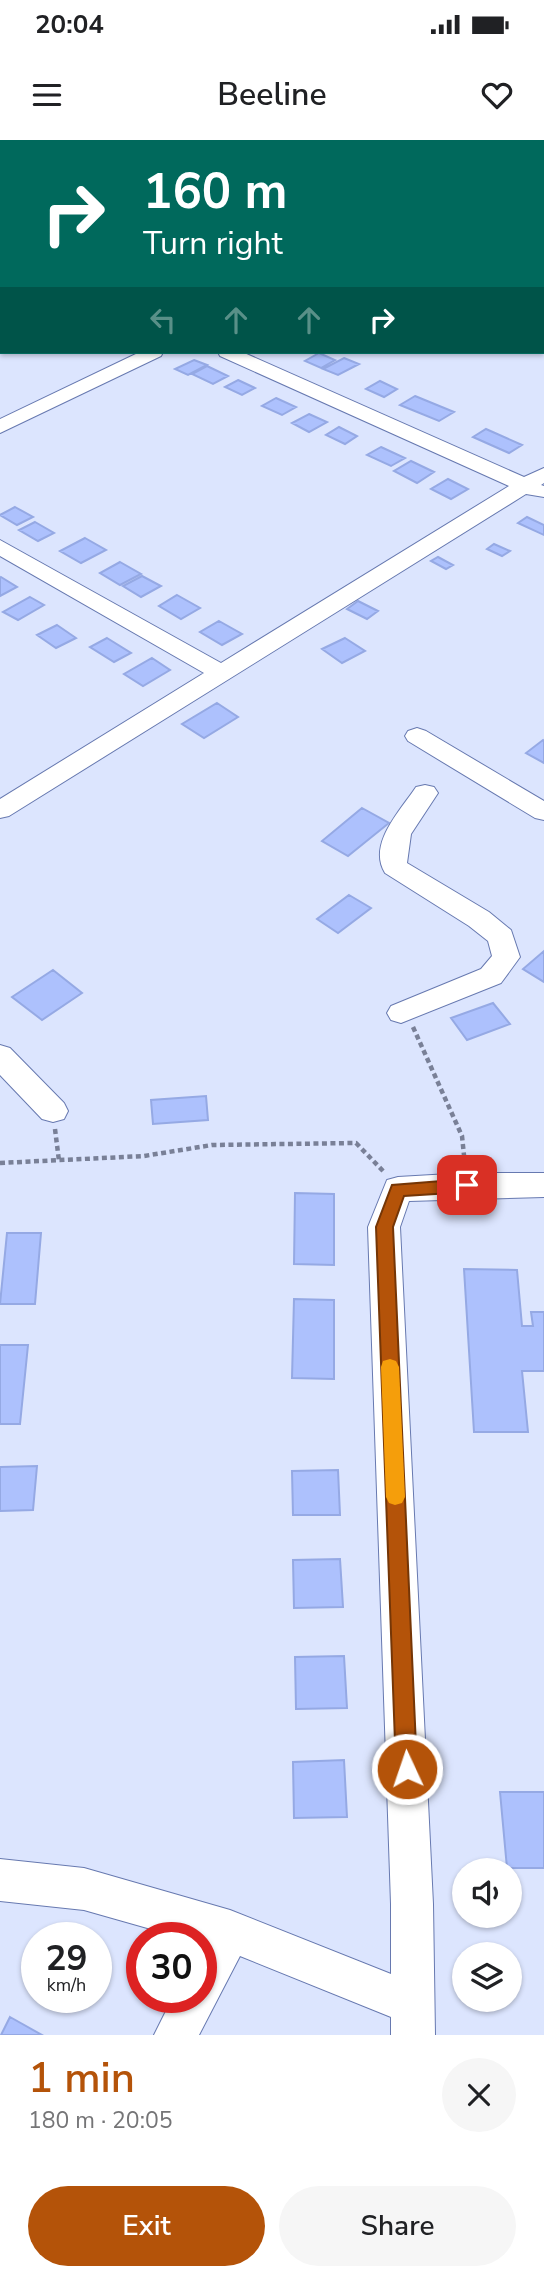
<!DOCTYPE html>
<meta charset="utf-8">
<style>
body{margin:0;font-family:"Nunito Sans",sans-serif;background:#f6f6f6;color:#202124;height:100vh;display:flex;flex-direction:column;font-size:26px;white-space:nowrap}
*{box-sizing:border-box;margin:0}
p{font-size:23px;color:#757577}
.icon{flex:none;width:38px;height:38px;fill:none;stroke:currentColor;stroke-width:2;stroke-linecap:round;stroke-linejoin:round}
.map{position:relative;height:1895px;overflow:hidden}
.panel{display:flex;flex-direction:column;background:#fff;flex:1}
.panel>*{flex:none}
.banner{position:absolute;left:0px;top:0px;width:544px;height:214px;box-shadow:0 2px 5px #0004;background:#00695c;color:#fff;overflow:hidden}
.fabs{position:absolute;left:452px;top:1718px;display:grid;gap:14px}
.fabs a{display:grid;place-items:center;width:70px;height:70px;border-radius:50%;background:#fff;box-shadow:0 2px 5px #0004;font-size:35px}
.speed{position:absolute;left:21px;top:1782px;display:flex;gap:14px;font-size:35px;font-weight:700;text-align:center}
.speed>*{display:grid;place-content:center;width:91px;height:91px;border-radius:50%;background:#fff;box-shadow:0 2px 5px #0004;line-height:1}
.speed small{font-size:18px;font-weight:400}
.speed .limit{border:10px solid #d22;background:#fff;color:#111}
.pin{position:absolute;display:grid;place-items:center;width:60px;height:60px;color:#fff;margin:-30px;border-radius:14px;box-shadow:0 4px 10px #0006}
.me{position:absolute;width:77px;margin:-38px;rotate:357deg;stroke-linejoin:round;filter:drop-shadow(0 0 5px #0008)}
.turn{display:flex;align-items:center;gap:24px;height:147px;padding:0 28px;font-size:32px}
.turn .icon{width:91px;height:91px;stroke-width:2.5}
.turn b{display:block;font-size:49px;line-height:60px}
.lanes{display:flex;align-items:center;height:66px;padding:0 28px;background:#0003;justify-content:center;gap:35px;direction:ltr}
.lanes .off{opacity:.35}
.round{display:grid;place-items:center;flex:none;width:74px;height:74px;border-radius:37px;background:#f6f6f6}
.overview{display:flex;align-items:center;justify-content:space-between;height:119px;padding:0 28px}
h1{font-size:42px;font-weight:600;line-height:52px;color:#b45309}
.primary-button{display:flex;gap:14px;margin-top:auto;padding:14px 28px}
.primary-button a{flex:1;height:80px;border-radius:42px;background:#b45309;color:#fff;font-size:28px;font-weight:600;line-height:80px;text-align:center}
.primary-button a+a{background:#f6f6f6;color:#202124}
.status{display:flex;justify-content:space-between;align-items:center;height:49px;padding:0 35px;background:#fff;direction:ltr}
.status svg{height:19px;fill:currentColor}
header{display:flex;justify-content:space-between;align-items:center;height:91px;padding:0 28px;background:#fff;font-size:32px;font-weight:600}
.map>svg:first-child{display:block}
</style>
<div class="status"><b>20:04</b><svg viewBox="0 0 49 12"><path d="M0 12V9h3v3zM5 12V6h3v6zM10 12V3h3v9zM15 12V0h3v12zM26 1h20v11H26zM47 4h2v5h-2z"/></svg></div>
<header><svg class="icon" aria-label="menu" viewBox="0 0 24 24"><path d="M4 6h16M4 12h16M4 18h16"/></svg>Beeline<svg class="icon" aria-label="heart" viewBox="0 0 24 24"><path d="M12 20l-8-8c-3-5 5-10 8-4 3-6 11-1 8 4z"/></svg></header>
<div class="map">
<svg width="544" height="1895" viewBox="0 0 544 1895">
<rect width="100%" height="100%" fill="#dce5fe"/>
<path fill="#adc1fd" stroke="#95a9e4" stroke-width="2" d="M319,213L335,220L321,228L305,221Z
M344,218L359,224L338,235L323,229Z
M194,220L207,225L188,235L175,229Z
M207,226L228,236L213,244L192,234Z
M238,240L255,248L242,255L225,247Z
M380,241L397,249L384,257L366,249Z
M415,256L454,272L439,281L400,265Z
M276,258L296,267L282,275L262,266Z
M309,274L327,282L309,292L292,283Z
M339,287L357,296L345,304L326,295Z
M486,289L522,305L509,313L473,297Z
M381,307L405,318L391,326L367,315Z
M411,321L434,332L417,343L394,331Z
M448,339L468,349L451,359L431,349Z
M15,367L33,377L17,385L0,375Z
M527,377L544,385V395L518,383Z
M35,382L54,393L38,401L19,390Z
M85,398L106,410L81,423L60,411Z
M494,404L510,411L502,416L487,409Z
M438,417L453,425L446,429L431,421Z
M120,422L141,434L120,445L100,433Z
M142,436L161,446L141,457L123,446Z
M1,437L17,447L0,456V438Z
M177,455L200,468L181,479L159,466Z
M30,457L44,465L18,480L3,472Z
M358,461L378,471L367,479L347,469Z
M219,481L242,494L222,505L200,492Z
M57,485L76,498L56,508L37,495Z
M107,498L131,513L114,522L90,507Z
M345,498L365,511L342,523L322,509Z
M152,518L170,530L143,546L124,534Z
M217,563L238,577L204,598L182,584Z
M543,600L544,601V623L526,613Z
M362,668L389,683L348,716L322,701Z
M349,755L371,768L338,793L317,779Z
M544,811V842L523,829Z
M53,830L82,853L42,880L12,857Z
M493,863L510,884L467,900L451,878Z
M206,956L208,980L153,984L151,960Z
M295,1053L334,1054V1125L294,1124Z
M7,1093H41L35,1164H0Z
M464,1129L517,1130L522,1186H533L531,1172H544V1231H522L528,1292H474Z
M294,1159L334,1160V1239L292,1238Z
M0,1205H28L20,1284H0Z
M37,1326L33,1370L0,1371V1327Z
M338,1330L340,1375H293L292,1331Z
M340,1419L343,1467L294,1468L293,1420Z
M344,1516L347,1568L296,1569L295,1517Z
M344,1620L347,1677L294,1678L293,1622Z
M500,1652H544V1728H507Z
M10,1877L42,1895H1Z"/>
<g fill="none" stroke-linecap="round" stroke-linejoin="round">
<g stroke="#6779b0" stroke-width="2">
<path id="minor" d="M38,0H57L37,2Z
M233,0H252L253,2H234Z
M0,14H2V24H0Z
M542,15H544V25H542Z
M0,103H2V113H0Z
M542,111H544V122H542Z
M140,212H163L161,216L0,293V279Z
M218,212H242L524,337L544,328V343L541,345L544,346V357L526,354L9,676L0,678V659L204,533L0,416V400L221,523L509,346L220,216Z
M417,588L426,591L544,661V680L535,678L408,601L405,596L408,591Z
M425,645L434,647L438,653L411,694L407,723L489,772L511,790L520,817L501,843L401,883L391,880L387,873L391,866L481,829L492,816L488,801L469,786L385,733C367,704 401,670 416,647Z
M0,905L10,908L64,963L68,971L64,979L53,982L42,979L0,935Z
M467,1033H544V1057L409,1061L400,1087L433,1764L435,1895H391V1877L240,1816L199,1895H154L173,1857H201V1797H179L84,1770L0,1761V1719L84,1728L230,1770L391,1834V1764L368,1087L387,1040L398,1037Z"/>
</g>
<path stroke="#798097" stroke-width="4.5" stroke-dasharray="5 3.5" stroke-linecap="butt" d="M413,887L462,996L465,1025
M55,989L59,1021
M0,1023L144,1016L212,1005L356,1003L384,1032"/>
<use href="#minor" fill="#fff" fill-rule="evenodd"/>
</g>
<path fill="#b45309" stroke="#753606" stroke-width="2" d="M467,1039L472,1041L475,1045L472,1050L467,1052L404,1056L393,1087L417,1629L414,1636L407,1639L399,1636L396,1629L376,1087L392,1045Z"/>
<path fill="#f59e0b" d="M390,1219L396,1221L399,1227L405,1357L402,1363L395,1365L389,1363L386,1357L381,1227L383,1221Z"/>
</svg>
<div class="fabs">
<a><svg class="icon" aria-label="sound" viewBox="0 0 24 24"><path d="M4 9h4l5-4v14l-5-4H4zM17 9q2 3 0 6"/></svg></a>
<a><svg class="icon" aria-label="layers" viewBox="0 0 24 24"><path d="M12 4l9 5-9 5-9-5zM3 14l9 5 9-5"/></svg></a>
</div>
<div class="speed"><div>29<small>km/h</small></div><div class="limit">30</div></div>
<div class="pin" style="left:467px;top:1045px;background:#d93025"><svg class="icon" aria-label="arrive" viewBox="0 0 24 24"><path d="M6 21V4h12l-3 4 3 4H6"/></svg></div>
<svg class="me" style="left:407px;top:1629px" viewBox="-20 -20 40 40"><circle r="17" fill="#b45309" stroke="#fff" stroke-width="3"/><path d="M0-11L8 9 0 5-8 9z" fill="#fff"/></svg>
<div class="banner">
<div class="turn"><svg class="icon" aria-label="right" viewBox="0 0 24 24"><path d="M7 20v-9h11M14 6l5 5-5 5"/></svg><div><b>160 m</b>Turn right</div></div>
<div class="lanes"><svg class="icon off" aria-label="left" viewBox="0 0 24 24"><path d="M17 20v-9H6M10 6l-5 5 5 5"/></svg><svg class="icon off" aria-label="ahead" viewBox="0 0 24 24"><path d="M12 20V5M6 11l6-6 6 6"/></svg><svg class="icon off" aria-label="ahead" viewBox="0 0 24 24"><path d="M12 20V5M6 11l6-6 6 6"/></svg><svg class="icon" aria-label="right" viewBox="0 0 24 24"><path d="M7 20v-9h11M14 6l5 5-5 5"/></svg></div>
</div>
</div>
<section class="panel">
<div class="overview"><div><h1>1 min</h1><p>180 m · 20:05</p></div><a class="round"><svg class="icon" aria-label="close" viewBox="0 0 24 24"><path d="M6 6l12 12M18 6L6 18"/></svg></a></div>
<div class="primary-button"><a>Exit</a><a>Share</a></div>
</section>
